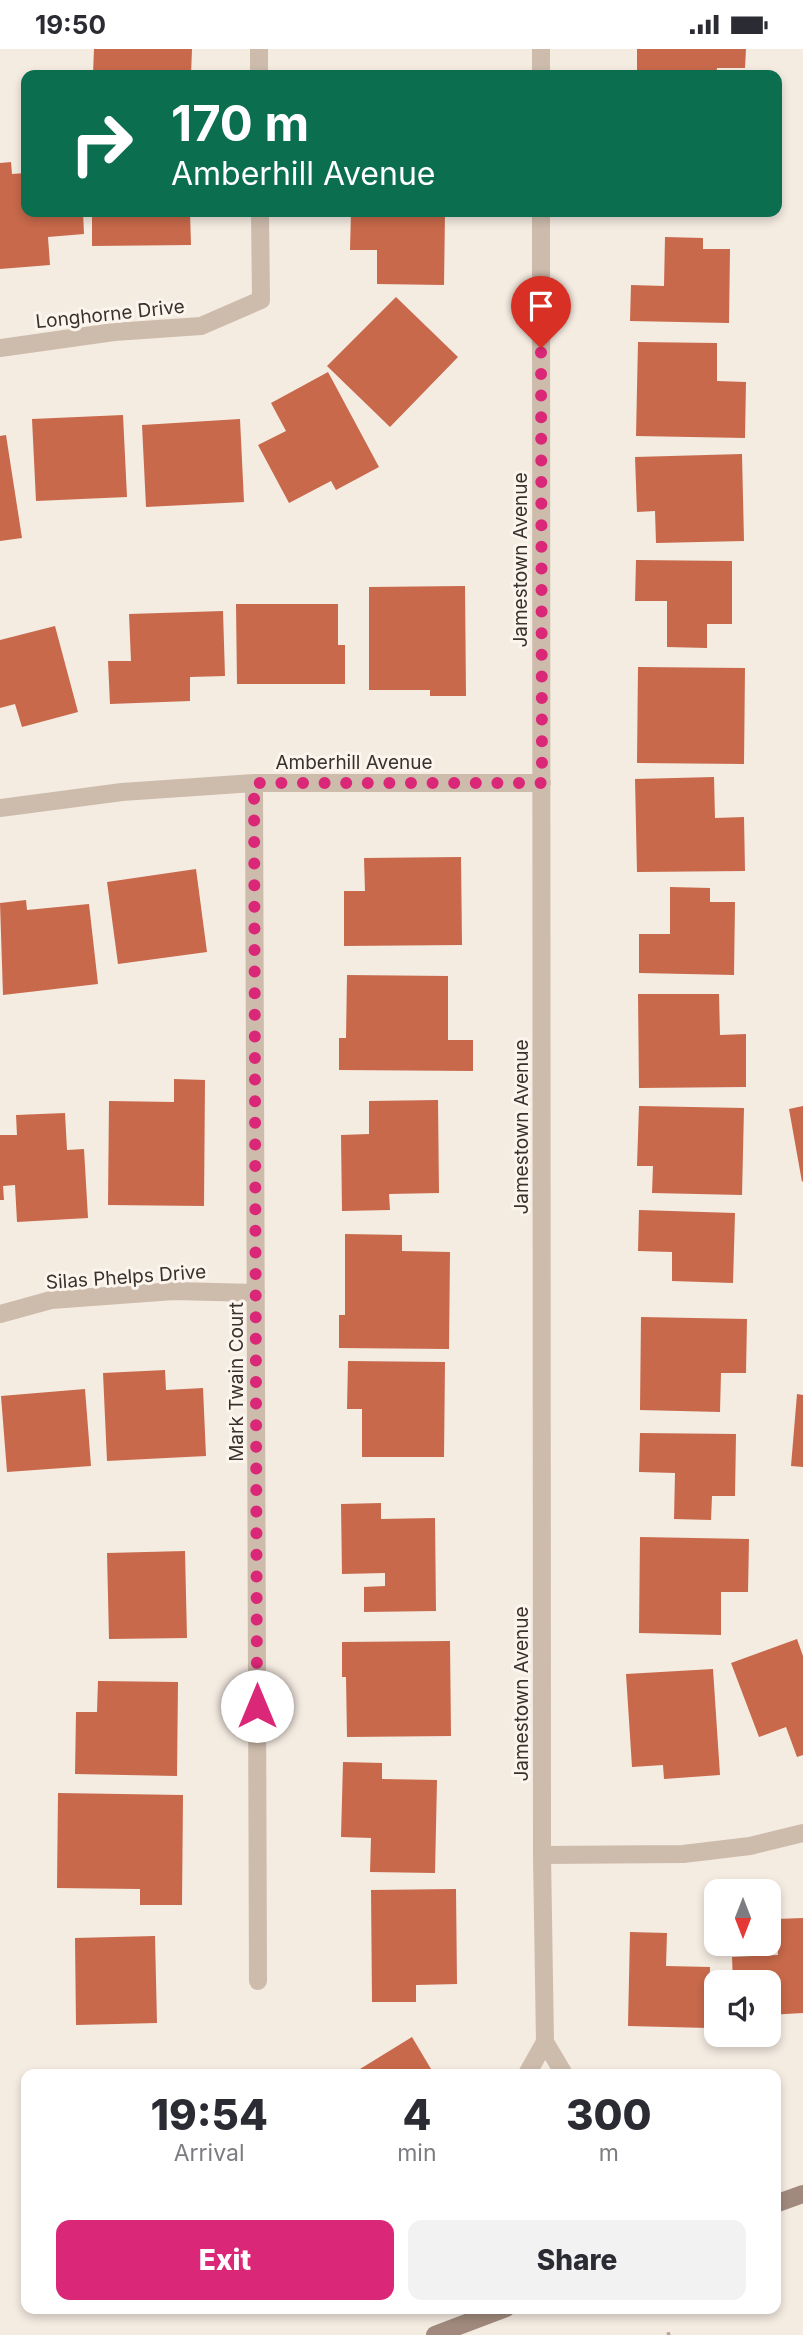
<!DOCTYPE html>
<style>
body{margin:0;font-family:Inter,sans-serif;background:#f2f2f3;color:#2b2b33;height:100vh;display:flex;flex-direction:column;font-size:26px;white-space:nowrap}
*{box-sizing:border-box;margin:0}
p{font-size:23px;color:#7c7c81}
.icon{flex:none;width:38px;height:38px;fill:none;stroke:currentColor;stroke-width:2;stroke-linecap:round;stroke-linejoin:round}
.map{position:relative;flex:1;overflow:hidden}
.sheet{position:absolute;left:21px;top:2020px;width:760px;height:245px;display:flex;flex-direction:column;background:#fff;border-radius:14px;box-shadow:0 4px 10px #0003}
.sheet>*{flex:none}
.banner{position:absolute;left:21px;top:21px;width:761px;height:147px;border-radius:14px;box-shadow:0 4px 10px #0003;background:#0b6e4f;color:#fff;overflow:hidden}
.needle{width:46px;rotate:180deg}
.buttons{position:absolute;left:704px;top:1830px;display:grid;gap:14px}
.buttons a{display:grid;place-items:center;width:77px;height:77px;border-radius:14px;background:#fff;box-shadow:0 4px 10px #0003;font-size:35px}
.pin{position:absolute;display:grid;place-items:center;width:60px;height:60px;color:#fff;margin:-72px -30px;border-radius:50% 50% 50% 0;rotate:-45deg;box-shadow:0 0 7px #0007}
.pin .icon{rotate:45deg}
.me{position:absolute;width:77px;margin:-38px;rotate:0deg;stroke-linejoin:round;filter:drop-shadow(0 0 5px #0008)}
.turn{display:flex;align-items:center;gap:24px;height:147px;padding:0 35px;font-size:32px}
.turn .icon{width:91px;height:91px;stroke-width:2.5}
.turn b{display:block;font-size:49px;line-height:60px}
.eta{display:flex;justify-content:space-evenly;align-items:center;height:119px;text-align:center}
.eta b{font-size:42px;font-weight:800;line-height:49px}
.primary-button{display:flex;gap:14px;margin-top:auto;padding:14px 35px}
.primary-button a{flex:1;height:80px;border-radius:14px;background:#db2777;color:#fff;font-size:28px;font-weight:800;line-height:80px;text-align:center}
.primary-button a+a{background:#f2f2f3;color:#2b2b33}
.status{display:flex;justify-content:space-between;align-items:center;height:49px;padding:0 35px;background:#fff;direction:ltr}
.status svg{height:19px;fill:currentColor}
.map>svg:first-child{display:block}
</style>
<div class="status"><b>19:50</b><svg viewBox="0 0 49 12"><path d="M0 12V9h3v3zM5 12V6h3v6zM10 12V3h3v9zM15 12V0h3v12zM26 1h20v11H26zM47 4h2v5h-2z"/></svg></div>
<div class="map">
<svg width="803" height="2286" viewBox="0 0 803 2286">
<rect width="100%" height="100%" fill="#f4ebe1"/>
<path fill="#c8694b" d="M94,0H192L191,26H93Z
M637,0H746L745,19H717L716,26H637Z
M438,21V26H358V23Z
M11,113L12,125L26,124V163H83L84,185L48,188L50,216L0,220V114Z
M92,163H190L191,196L92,197Z
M351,163H445L444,236L377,235V201H350Z
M636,163H737V166L636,165Z
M665,188L703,189V200H730L729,274L630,272L631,236L664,237Z
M396,248L458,308L390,378L327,317Z
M638,293L717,294V332L746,333L745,389L636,387Z
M328,323L379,418L336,441L331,432L289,454L258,396L286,382L271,354Z
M123,366L127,448L36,452L32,370Z
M240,370L244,453L146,458L142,376Z
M6,386L22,489L0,492V387Z
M742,405L744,492L656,494L655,462L637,463L635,408Z
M636,511L732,512V575H707V599L667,598V552H635Z
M465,537L466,647H430V641H369V538Z
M236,555H338V596H345V635H237Z
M223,562L225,627L190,628V652L110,655L108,612H131L129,565Z
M55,577L78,663L22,678L15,655L0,659V591Z
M638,618L745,619L744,715L637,714Z
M714,728L715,769L744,768L745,822L637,823L635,730Z
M461,808L462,896L344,897V842H365L364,809Z
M196,820L207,903L118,915L107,833Z
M670,838L710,839V853H735L734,926L639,924V885H670Z
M26,851L27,861L89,855L98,935L3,946L0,854Z
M347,926L448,927V991H473V1022L339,1021V989H346Z
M638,945H719L720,986L746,985V1038L639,1039Z
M174,1030L205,1031L204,1157L108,1156L109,1052L174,1053Z
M438,1051L439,1144L389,1145L390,1161L342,1162L341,1086L369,1085V1052Z
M639,1057L744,1059L742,1146L652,1144L653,1117H637Z
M803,1057V1132L802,1133L789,1060Z
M65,1064L67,1101L84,1100L88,1169L17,1173L15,1136L3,1137L4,1151H0V1086H17L16,1066Z
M639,1161L735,1164L733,1234L672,1232V1203L638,1202Z
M345,1185L402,1186V1202L450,1203L449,1300L339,1299V1266H345Z
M641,1268L747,1270L746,1324H721L720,1363L640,1361Z
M348,1312L445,1313L444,1408H362V1360H347Z
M165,1321L166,1341L203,1339L206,1407L107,1412L103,1324Z
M85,1340L91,1417L7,1423L1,1347Z
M797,1345L803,1346V1418L791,1417Z
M640,1384L736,1385L735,1447H712L711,1471L674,1470L675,1424L639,1423Z
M381,1454V1470L435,1469L436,1562L364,1563V1538L385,1537V1524L342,1525L341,1455Z
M640,1488L749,1490L748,1543H721V1586L639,1584Z
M185,1502L187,1589L109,1590L107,1504Z
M797,1590L803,1607V1706L797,1708L786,1678L759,1688L731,1614Z
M450,1592L451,1687L347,1688L346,1628H342V1593Z
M713,1620L720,1726L664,1730L663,1716L632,1718L626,1625Z
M98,1632L178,1633L177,1727L75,1725L76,1663H97Z
M343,1713L382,1714V1730L437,1731L435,1824L370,1823L371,1789L341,1788Z
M58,1744L183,1746L182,1856H140V1840L57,1839Z
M456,1840L457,1935L416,1936V1953H372L371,1841Z
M803,1869V1964L768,1966V1934H733L732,1908L778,1906L776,1870Z
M630,1883L667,1884L666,1917L710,1918L709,1979L628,1977Z
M155,1887L157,1974L76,1976L75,1889Z
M412,1988L434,2025H363L360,2020Z"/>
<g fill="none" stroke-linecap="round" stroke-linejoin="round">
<path stroke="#b9a596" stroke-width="4.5" stroke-dasharray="3.5 3.5" stroke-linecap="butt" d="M667,2286L673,2284"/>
<path stroke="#cdbbac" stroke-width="18" d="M259,0V26
M541,0V26
M541,163L542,1806L545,1993L564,2025
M0,299L114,283L201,277L261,251L260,163
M254,734L258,1932
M0,759L122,743L254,734H542
M0,1265L51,1251L174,1242L256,1244
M542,1806L683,1805L750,1797L803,1784
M527,2025L545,1993"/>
<path stroke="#a18a7d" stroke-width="18" d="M775,2155L803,2145
M435,2286L506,2259"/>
</g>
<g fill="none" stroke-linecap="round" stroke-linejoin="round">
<path stroke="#db2777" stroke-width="12" stroke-dasharray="0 21.6" d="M257,1657L254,734H542L541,299"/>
</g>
<g text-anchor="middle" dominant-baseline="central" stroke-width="6" stroke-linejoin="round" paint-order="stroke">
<g font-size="19" fill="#3b302b" stroke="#fbf5ee">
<text transform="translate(110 265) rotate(-6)">Longhorne Drive</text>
<text transform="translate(520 511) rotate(-90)">Jamestown Avenue</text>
<text x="354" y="713">Amberhill Avenue</text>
<text transform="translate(521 1078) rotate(-90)">Jamestown Avenue</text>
<text transform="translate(126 1228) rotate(-4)">Silas Phelps Drive</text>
<text transform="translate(236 1333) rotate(-90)">Mark Twain Court</text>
<text transform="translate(521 1645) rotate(-90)">Jamestown Avenue</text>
</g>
</g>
</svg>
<div class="buttons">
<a><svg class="needle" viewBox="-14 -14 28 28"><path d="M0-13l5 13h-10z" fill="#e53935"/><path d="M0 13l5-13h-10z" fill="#7c7c81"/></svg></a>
<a><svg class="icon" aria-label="sound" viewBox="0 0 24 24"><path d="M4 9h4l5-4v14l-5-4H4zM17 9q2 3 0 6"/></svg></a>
</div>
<div class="pin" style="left:541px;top:299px;background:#d93025"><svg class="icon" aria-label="arrive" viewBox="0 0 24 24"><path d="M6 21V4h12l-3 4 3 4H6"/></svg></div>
<svg class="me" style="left:257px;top:1657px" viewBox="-20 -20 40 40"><circle r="19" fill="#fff"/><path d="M0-13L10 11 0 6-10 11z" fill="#db2777"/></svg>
<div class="banner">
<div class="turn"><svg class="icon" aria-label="right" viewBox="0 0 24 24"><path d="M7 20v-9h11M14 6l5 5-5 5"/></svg><div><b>170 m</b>Amberhill Avenue</div></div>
</div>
<section class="sheet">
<div class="eta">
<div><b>19:54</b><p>Arrival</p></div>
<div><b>4</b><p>min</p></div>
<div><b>300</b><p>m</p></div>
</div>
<div class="primary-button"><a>Exit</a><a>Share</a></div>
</section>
</div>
